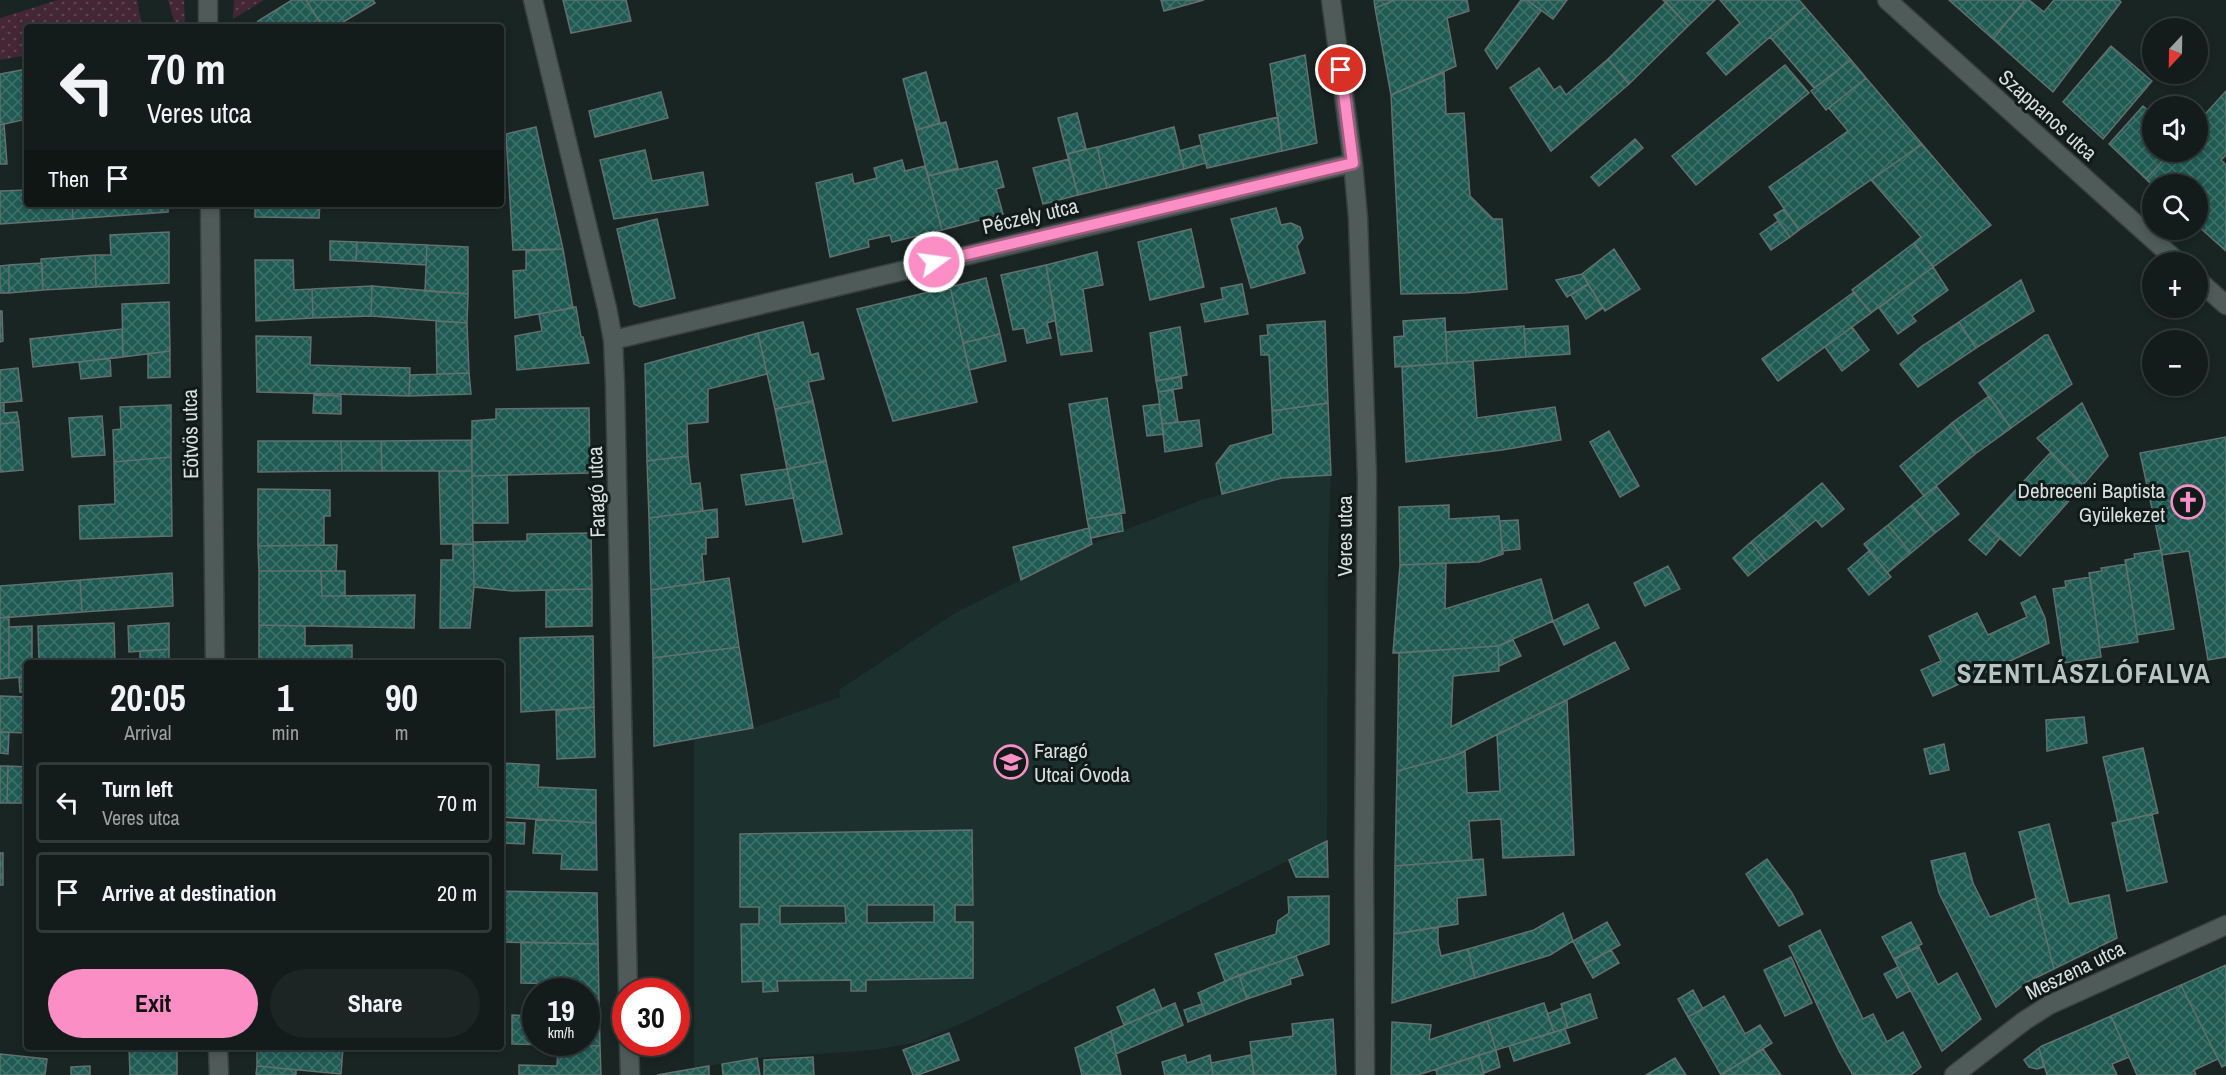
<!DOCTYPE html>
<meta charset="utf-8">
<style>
body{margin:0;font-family:"Archivo Narrow",sans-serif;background:#1c2523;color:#f1f3f6;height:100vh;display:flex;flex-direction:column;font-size:22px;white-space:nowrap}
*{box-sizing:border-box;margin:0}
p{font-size:20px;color:#9da1a2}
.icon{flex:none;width:33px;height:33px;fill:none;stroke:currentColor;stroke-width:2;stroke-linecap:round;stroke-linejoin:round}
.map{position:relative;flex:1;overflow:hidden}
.drawer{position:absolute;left:24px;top:660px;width:480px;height:390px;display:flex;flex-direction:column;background:#131c1a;border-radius:6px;box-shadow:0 3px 9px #0003,0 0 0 2px #323a39}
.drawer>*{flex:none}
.guide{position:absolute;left:24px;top:24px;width:480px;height:183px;border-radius:6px;box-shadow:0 3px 9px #0003,0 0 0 2px #323a39;background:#131c1a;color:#f1f3f6;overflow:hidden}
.needle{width:39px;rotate:202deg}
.fabs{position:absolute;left:2142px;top:18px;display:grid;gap:12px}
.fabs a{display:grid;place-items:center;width:66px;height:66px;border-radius:50%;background:#131c1a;box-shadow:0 3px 9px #0003,0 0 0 2px #323a39;font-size:30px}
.speed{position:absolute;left:522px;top:978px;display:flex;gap:12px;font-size:30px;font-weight:700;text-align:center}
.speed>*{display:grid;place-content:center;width:78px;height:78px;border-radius:50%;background:#131c1a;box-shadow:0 3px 9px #0003,0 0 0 2px #323a39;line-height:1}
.speed small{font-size:15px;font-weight:400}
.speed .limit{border:9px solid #d22;background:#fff;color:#111}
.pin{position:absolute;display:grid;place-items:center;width:51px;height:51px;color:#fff;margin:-26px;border:3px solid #fff;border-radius:50%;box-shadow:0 2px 6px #0007}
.me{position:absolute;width:66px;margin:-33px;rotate:76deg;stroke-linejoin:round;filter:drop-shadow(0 0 4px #0008)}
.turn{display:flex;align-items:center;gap:21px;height:126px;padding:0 24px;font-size:27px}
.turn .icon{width:78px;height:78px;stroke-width:2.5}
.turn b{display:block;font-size:42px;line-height:51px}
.then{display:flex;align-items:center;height:57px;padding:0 24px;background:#0003;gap:12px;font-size:22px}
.eta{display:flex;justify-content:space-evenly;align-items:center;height:102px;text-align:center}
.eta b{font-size:36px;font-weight:800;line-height:42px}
.button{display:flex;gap:12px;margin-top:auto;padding:12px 24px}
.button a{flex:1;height:69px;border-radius:36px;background:#fb8fc5;color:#111;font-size:24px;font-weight:800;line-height:69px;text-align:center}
.button a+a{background:#1c2523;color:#f1f3f6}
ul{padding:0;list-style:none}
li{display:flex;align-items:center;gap:18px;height:81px;margin:0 12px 9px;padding:0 12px;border:3px solid #323a39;border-radius:6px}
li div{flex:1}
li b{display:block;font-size:22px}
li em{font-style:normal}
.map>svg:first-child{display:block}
</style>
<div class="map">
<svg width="2226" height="1075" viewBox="0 0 2226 1075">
<defs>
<pattern id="grass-dots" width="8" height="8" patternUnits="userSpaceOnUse" patternTransform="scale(1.5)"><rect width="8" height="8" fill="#442635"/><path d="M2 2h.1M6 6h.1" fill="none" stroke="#5e4552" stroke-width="1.8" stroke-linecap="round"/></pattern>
<pattern id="building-cross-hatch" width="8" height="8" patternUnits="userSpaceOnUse" patternTransform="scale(1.5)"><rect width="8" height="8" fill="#1f5b53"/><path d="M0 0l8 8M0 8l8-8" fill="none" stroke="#3f726b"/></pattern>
</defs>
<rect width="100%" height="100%" fill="#192523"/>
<path fill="#1c302d" d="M1331,475L1328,553L1327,841L967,1021L918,1042L874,1050L757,1058L694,1068V739L753,728L840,697L839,690L955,613L1092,544L1123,531L1201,500L1282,478Z"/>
<path fill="url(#grass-dots)" d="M58,0H137L142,27H27V55L0,60V18Z
M168,0H184L185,24L180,25L174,21Z
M234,0H264L233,19Z"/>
<path fill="url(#building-cross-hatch)" stroke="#63706d" stroke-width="1.5" fill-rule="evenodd" d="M292,0H306L323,27H254L258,21Z
M306,0H373L375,3L335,27H323Z
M563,0H626L631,21L571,33Z
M1161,0H1204L1164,11Z
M1374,0H1395L1375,8Z
M1395,0H1467L1469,11L1447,18L1456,66L1391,95L1375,8Z
M1521,0H1527L1541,11L1497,69L1485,50Z
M1527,0H1567L1553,19Z
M1663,0H1715L1688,26Z
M1720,0H1799L1805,7L1726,75L1707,53L1740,23Z
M1949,0H2025L1993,39Z
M2025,0H2029L2044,12L2054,0H2119L2121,2L2053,92L1993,39Z
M1666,2L1688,26L1629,84L1608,59Z
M1805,7L1851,60L1814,88L1770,37Z
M2111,46L2152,81L2103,139L2063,102Z
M1305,55L1317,143L1282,151L1270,64Z
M1608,59L1629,84L1551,151L1510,88L1539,68L1554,90L1560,86L1566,95Z
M1851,60L1866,78L1826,110L1811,91Z
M1785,65L1809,93L1696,185L1672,156Z
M27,69V119L0,125V74Z
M926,72L940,123L916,130L903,79Z
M1444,72L1446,114L1464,113L1470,196L1493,219H1502L1507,289L1465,293L1401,294L1391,95Z
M1866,78L1922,144L1799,230L1769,187L1848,131L1829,108Z
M2226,91V155L2221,160L2226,165V251L2198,226V184L2152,185L2146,179L2171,152H2198V122Z
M661,92L668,118L595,137L589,111Z
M2143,106L2150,112L2152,109V152H2171L2146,179L2109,144Z
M1077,113L1086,149L1067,154L1058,118Z
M1278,117L1282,151L1207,168L1199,135Z
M946,122L958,168L928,176L916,130Z
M4,124L7,164H0V125Z
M536,127L563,249L513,250L506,134Z
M1174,127L1184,169L1107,188L1097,147Z
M1635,139L1643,148L1599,186L1591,177Z
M1922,144L1991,225L1933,267L1914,243L1921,237L1871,180Z
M1201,145L1206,163L1184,169L1179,151Z
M1097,147L1107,188L1078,195L1067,154Z
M645,150L652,181L703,172L708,205L614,219L600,160Z
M1069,159L1078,195L1043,204L1033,168Z
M902,160L905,171L925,166L942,230L892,242L890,235L868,240L869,247L830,257L816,183L852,174L854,184L877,178L874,168Z
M997,161L1004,187L996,189L1003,214L942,230L928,176Z
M27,190V204H72L73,219L0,224V191Z
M72,204H168V212L73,219Z
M255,204H320L319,218L255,217Z
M1276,208L1281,225L1291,223L1300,227L1303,238L1297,246L1305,273L1251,288L1231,219Z
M1784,209L1799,230L1790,237L1774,215Z
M657,219L675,298L640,307L634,304L617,229Z
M1778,221L1790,237L1771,250L1760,234Z
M1191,229L1204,287L1150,300L1138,242Z
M169,232V283L96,287L95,255H111L110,235Z
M330,241L357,242L356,261L330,260Z
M357,242L427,245L426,265L356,261Z
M1914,243L1933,267L1871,313L1852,290Z
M427,245L468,247V294L425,291Z
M563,249L573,308L515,318L513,271L526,270V251Z
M1614,249L1640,289L1605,311L1582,274Z
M1097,252L1103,285L1083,289L1092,351L1061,355L1046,265Z
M95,255L96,287L43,290L41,259Z
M255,260H293L294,290L312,289L313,318L256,321Z
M42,263L43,290L9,293V265Z
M9,265V293H0V266Z
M1046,265L1056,320L1047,323L1051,338L1027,343L1024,328L1013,330L1001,275Z
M1933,267L1948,290L1912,316L1916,321L1898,334L1879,308Z
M1582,274L1588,284L1567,297L1556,280Z
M986,278L1000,334L963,343L950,287Z
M2021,280L2034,311L1976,348L1959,322Z
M1242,284L1248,314L1205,322L1201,304L1223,299L1221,288Z
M1588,284L1603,308L1586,319L1571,295Z
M372,286L371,316L313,318L312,289Z
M372,286L468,294L467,323L371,316Z
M950,287L977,402L893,421L857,309Z
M1854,292L1871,313L1778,381L1762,359Z
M169,302L170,351L123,357L122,304Z
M576,307L581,337H583L589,363L517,370L515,336L542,331L539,314Z
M0,311H2L3,341L0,342Z
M1445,318L1447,363L1395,367L1394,337L1404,336L1403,321Z
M436,321L467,323L469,373L437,374Z
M1325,321L1328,403L1272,411L1269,355H1261L1260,336L1268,335L1267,325Z
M803,322L811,355L818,353L824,379L808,382L813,401L775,409L758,333Z
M1959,322L1976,348L1918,387L1900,364L1922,346Z
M1524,326L1526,357L1447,363L1446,332Z
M1568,326L1570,354L1526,357L1524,329Z
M1180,327L1187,375L1156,381L1150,333Z
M1852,327L1869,350L1842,371L1825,347Z
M122,329L123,357L33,367L30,339Z
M758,333L767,374L708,389V422L687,424L688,456L647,461L645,364Z
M1000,334L1006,361L969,370L963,343Z
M2045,335H2048L2072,384L2011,428L1979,383Z
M256,336L311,337L310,365L410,368L409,396L257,392Z
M170,351V377L148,378V354Z
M110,358L111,376L81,379L79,362Z
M1473,361L1477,418L1555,407L1561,440L1502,450L1406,462L1402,367Z
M18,368L22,401L0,403V370Z
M469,373L471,394L409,396L410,375Z
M1181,377L1182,388L1158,392L1156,381Z
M1173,390L1178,422L1162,424L1158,392Z
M314,395L341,396V414L313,413Z
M1989,396L2011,428L1975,454L1952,423Z
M1107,398L1125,513L1087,519L1069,404Z
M813,401L826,461L787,469L775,409Z
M0,403H4V413L17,412L19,422L0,424Z
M1328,403L1331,475L1282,478L1222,494L1216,464L1230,446L1273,434L1272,411Z
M2082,403L2108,456L2083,485L2037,438Z
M1159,404L1164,434L1147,436L1143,406Z
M171,405V457L114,462L113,430L121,429L120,407Z
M589,408L590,473L472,476V421L496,419V409Z
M102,416L105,455L72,457L69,418Z
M1199,420L1202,446L1165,452L1162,424Z
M19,422L23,470L0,472V424Z
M1952,423L1975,454L1924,496L1900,466Z
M1609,431L1639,486L1620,497L1590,442Z
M2226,437V657L2208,660L2189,551L2162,555L2140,453Z
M471,440L472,471H382L381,441Z
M258,441H341L342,471L258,472Z
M341,441H381L382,471H342Z
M2051,452L2083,485L2020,556L1984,524Z
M688,456L691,484L700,483L703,511L649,518L647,461Z
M171,457L172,536L80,539L79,506L115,504L114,462Z
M826,461L842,534L803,542L787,469Z
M787,469L794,498L746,505L741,475Z
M439,471H472L473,544H441Z
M507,475L508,523H473L472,476Z
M1822,483L1844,509L1822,527L1816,520L1800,533L1784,515Z
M1936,486L1959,514L1935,533L1912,505Z
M258,489L330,490V516H324V545L258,546Z
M1449,505V519L1499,516L1503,554L1479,562L1400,565L1399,507Z
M1912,505L1935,533L1911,553L1888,525Z
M717,509L718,537L706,538V554H702L704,582L651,590L649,518Z
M1121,513L1123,531L1091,538L1087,519Z
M1784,515L1800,533L1766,561L1751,542Z
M1518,520L1520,549L1502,551L1500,521Z
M1984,524L2000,538L1986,555L1969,540Z
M1888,525L1911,553L1887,573L1864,544Z
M1089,528L1092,544L1021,580L1013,547Z
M591,533L592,589L512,591L474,587L473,542L527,541V534Z
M1751,542L1766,561L1748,576L1733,558Z
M473,544L474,587L470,628H440L441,560H453V545Z
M337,545L336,571H259L258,546Z
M2161,550L2174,629L2137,635L2125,560L2135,558L2134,554Z
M1869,551L1891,577L1869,595L1848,569Z
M1446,563L1445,609L1541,579L1553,621L1498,646L1393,653L1400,565Z
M2126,564L2138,642L2100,648L2089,573L2102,571L2101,568Z
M1668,566L1680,589L1645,606L1634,583Z
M259,571H321L322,596L415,595L414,628L259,625Z
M321,571H345V596H322Z
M172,573L173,606L82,612L80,580Z
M2090,577L2101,657L2064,663L2053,589L2066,587L2065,581Z
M729,578L739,647L653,658L651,590Z
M80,580L82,612L0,618V586Z
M592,589V626L546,627V590Z
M2035,596L2045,618L2049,643L1933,696L1921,670L1941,661L1929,636L1977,613L1988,635L2027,617L2021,603Z
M1588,604L1599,628L1564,645L1553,621Z
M9,617V678L0,679V618Z
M114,623L115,663H39L38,626Z
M169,623V649L129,652L128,626Z
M259,625L305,626V646L352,645V663H259Z
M32,626V663H27V677L9,678V627Z
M593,636L594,707L521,712L520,638Z
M1513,640L1521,656L1499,666L1498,646Z
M1615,642L1629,669L1454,756L1397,771L1399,653L1498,646L1499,671L1453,676L1451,727Z
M739,647L753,728L654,746L653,658Z
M169,649V663H140V651Z
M27,677V692H20L19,678Z
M0,696L27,697V733L0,732Z
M1567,700L1574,855L1503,858L1501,819L1469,821L1472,860L1395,866L1397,771L1454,756L1465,751L1467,793L1500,791L1497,735Z
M594,707L595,757L557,759L556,711Z
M2084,717L2087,743L2047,751L2046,720Z
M0,732H9L8,754L0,753Z
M1944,744L1949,770L1930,774L1924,749Z
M2143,748L2158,813L2118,822L2103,757Z
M501,763L539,765L538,787L596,790V823L501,817Z
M0,766H8L7,803H0Z
M8,766L27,767V803H7Z
M2152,814L2167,882L2127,891L2112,823Z
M536,819L596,823L597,870L561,869L562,854L533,853Z
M501,822L525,823L524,844L501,843Z
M2049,824L2069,904L2109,895L2117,938L2054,969L2019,832Z
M972,830L973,905H955V922H973V978L866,980V991H851V980L777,981L778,991L763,992V981L742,982L741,924H759V907H740V834ZM867,905H934V922L867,923ZM780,906H845L846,923L780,924Z
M1327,841L1328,877H1296L1289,860Z
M0,853H3V885H0Z
M1965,853L1973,883L1990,917L2036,898L2054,969L2027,982L1996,1007L1939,893L1931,861Z
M1483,859L1486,895L1457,898L1458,924L1394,934L1395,866Z
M1767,859L1792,893L1803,914L1779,926L1746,874Z
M501,891L597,893L598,944L501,942Z
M1329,896V944L1225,981L1215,954L1276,934L1278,921L1289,913L1288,897Z
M1563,913L1573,941L1550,955L1475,978L1468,949L1534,930Z
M1607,922L1620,945L1585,964L1573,941Z
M1911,922L1922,944L1894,959L1882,937Z
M1438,927V943L1441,956L1468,949L1475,978L1392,1003L1394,934Z
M1820,930L1863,1019L1873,1014L1887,1042L1903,1032L1921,1067L1911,1075H1853L1839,1051L1789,946Z
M521,942L598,944L599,1002L586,1001V992H561V984L521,983Z
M1919,947L1938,985L1957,973L1981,1019L1942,1051L1894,959Z
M1611,950L1619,963L1593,978L1585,964Z
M1296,956L1303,975L1290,979L1291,984L1247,999L1239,975Z
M1791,957L1812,1003L1785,1016L1764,970Z
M2226,965V1065L2222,1067L2181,985Z
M1898,967L1910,991L1897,998L1884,974Z
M1239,975L1247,999L1206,1015L1198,993Z
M2181,985L2218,1059L2194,1070L2196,1075H2137L2111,1016Z
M1154,989L1162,1009L1124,1025L1117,1007Z
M1693,990L1703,1009L1688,1017L1678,999Z
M1590,994L1597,1018L1568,1028L1561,1004Z
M1724,996L1745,1034L1760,1025L1772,1043L1721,1075L1688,1017Z
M586,1001L599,1002L600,1046L512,1044V1015L536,1016V1042H586Z
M1175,1003L1183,1025L1116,1054L1111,1031Z
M1544,1003L1554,1032L1496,1050L1487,1021Z
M1202,1004L1206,1015L1188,1022L1184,1010Z
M1562,1008L1568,1028L1554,1032L1547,1014Z
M2111,1016L2129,1057L2112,1064L2117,1075H2047L2039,1048L2042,1046Z
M1333,1019L1336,1075H1254L1250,1042L1293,1036L1292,1024Z
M1487,1021L1496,1050L1418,1075H1391L1392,1022L1431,1025L1429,1040Z
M1565,1029L1570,1043L1514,1061L1509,1046Z
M1111,1031L1121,1075H1082L1075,1048Z
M949,1033L959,1060L918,1075H913L903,1050Z
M558,1045L600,1046L601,1075H519V1065L557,1066Z
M129,1047H177V1075H130Z
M257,1047H343L341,1074L257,1066Z
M2039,1048L2044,1067L2037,1069L2029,1067L2024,1060Z
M1763,1049L1781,1075H1721Z
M1496,1050L1500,1067L1484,1073L1479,1055Z
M0,1054L47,1059L45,1075H0Z
M1185,1055L1187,1063L1210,1055L1213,1075H1165L1162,1062Z
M1251,1055L1254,1075H1213L1211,1063Z
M1479,1055L1484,1075H1437L1436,1069Z
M813,1057L814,1075H764V1060Z
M757,1058L760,1075H723L722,1064Z
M1675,1058L1686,1075H1646Z
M90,1066V1075H71V1067Z
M257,1066L296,1070V1075H256Z
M709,1066V1075H657Z"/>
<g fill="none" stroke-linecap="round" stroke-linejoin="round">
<g stroke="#37403e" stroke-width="21">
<path id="minor" d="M208,0V27
M533,0L607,308L613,340L615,384L628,992
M1331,0L1353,163L1358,218L1367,477L1364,862L1365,1075
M1887,0L2178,262
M210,204L215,663
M2198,280L2226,305
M613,340L1353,163
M629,1042L630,1075
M218,1047L219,1075
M1954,1075L2024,1021L2049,1005L2226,925"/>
</g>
<use href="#minor" stroke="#4e5b59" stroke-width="18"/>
</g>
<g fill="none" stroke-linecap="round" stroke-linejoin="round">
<g stroke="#a35d80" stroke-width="15">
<path id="route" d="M934,262L1353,163L1341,70"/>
</g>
<use href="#route" stroke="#fb8fc5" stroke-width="10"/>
</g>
<defs>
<g id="church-ring" transform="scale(1.725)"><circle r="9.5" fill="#101b19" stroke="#fb8fc5" stroke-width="1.5"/><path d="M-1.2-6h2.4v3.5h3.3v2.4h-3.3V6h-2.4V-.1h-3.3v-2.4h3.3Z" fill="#fb8fc5"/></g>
<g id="school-ring" transform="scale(1.725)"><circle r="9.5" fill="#101b19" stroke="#fb8fc5" stroke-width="1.5"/><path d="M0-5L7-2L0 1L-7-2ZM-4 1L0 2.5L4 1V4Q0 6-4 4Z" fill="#fb8fc5"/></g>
</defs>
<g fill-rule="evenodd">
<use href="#church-ring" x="2188" y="502"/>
<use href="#school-ring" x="1011" y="762"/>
</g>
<g text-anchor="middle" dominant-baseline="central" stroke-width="6" stroke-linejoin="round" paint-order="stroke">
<g font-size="21" fill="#d8dfde" stroke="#101b19">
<text transform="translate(2048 115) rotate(42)">Szappanos utca</text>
<text transform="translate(1030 216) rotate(-13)">Péczely utca</text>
<text transform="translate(190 434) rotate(-91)">Eötvös utca</text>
<text transform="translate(596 492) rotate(-92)">Faragó utca</text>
<text transform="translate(1344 536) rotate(-90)">Veres utca</text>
<text transform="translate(2075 970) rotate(-26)">Meszena utca</text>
</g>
<g font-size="21" fill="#d8dfde" stroke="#101b19" text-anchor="end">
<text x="2165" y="490">Debreceni Baptista<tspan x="2165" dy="24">Gyülekezet</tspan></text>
<text x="1034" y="750" text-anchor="start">Faragó<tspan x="1034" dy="24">Utcai Óvoda</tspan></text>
</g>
<g font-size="27" font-weight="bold" letter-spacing="1.5" fill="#b7c5c2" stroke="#101b19">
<text x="2084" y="673">SZENTLÁSZLÓFALVA</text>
</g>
</g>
</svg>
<div class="fabs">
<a><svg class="needle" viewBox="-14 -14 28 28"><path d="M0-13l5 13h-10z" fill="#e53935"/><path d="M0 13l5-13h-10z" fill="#9da1a2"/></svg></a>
<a><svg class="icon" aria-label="sound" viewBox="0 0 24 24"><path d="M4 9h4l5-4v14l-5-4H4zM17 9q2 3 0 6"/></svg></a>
<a><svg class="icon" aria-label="search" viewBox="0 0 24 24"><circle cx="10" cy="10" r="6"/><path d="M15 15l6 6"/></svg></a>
<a>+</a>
<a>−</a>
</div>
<div class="speed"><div>19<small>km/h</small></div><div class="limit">30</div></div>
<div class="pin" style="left:1341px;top:70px;background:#d93025"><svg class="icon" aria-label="arrive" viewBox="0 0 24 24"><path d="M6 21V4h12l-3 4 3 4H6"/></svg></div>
<svg class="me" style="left:934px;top:262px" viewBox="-20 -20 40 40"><circle r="17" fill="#fb8fc5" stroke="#fff" stroke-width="3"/><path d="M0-11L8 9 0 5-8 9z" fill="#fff"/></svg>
<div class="guide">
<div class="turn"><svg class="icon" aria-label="left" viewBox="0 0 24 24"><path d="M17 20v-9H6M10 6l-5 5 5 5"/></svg><div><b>70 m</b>Veres utca</div></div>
<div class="then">Then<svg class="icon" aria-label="arrive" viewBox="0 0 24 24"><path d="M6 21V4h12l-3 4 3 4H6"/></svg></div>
</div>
<section class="drawer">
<div class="eta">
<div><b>20:05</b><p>Arrival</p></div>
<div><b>1</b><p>min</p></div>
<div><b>90</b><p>m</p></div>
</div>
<ul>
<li><svg class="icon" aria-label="left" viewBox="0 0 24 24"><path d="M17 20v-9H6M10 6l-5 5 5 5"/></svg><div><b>Turn left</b><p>Veres utca</p></div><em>70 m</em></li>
<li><svg class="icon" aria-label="arrive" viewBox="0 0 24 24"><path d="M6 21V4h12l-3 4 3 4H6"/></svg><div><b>Arrive at destination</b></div><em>20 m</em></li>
</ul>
<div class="button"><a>Exit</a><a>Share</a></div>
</section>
</div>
